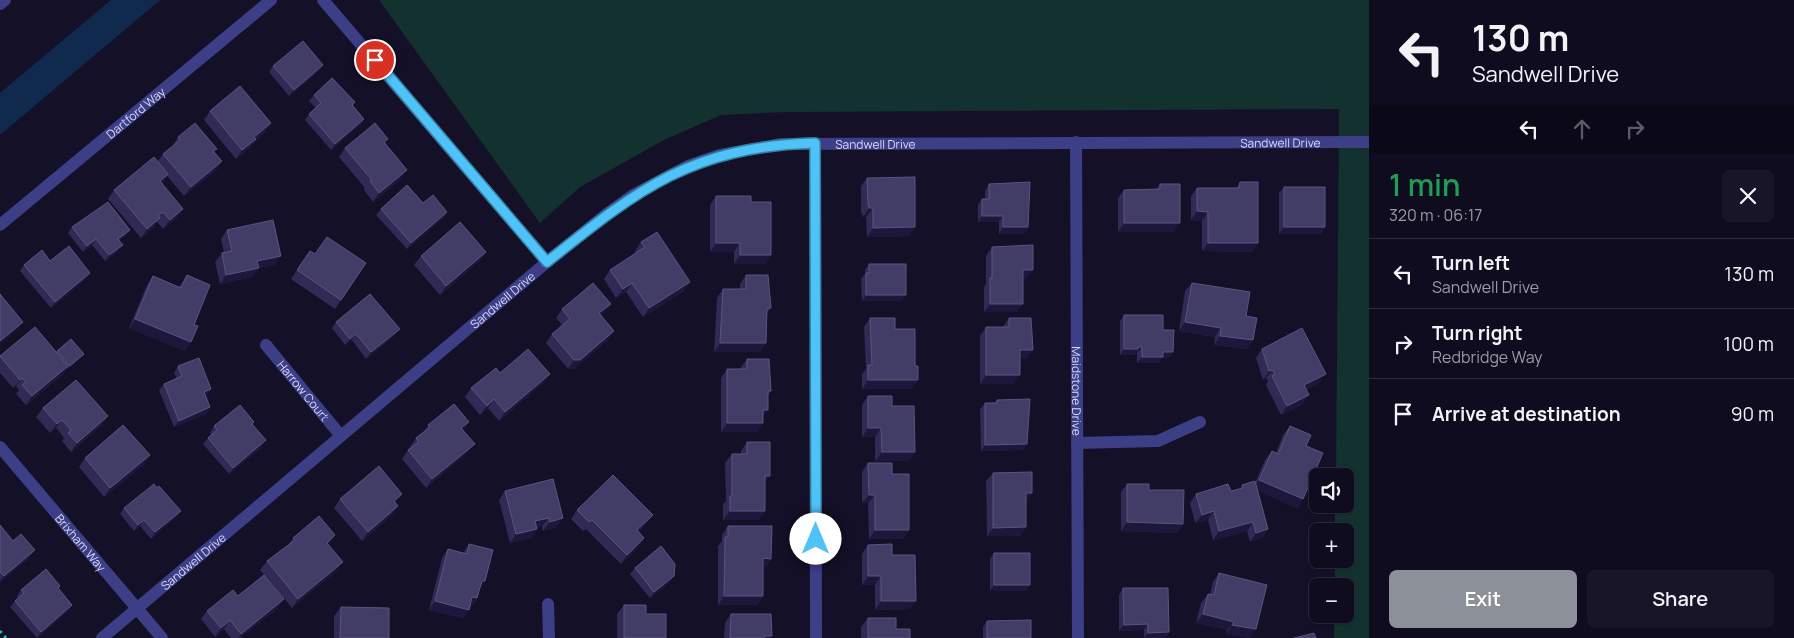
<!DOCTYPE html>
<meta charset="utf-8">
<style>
body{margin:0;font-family:Manrope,sans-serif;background:#171527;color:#f1f3f6;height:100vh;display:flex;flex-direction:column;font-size:19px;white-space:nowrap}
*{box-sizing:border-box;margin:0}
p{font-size:16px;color:#9b9ba4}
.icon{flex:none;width:28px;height:28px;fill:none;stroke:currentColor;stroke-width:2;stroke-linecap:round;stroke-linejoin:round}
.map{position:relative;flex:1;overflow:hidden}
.panel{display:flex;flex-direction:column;background:#0e0c1e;width:425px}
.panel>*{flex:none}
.top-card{background:#0e0c1e;color:#f1f3f6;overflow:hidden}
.tools{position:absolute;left:1309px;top:468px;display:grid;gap:10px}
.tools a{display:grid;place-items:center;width:45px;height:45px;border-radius:8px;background:#0e0c1e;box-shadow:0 1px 4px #0004,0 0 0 1px #2e2c3c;font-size:25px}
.pin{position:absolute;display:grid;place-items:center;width:42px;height:42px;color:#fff;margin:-21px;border:2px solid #fff;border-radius:50%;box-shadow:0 1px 5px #0007}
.me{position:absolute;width:55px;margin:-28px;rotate:0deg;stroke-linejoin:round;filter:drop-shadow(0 0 4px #0008)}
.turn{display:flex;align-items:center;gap:18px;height:105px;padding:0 20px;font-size:22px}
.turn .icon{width:65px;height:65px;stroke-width:2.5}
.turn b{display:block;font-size:35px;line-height:42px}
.lanes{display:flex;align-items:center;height:48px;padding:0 20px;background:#0003;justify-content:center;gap:25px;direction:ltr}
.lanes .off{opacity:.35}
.round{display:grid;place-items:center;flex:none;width:52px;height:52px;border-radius:8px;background:#171527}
.summary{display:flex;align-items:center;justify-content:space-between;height:85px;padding:0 20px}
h1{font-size:30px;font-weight:600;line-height:38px;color:#1e9e55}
.cta{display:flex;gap:10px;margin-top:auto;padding:10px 20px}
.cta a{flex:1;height:58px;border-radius:8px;background:#8c9099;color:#fff;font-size:20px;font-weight:600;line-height:58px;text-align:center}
.cta a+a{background:#171527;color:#f1f3f6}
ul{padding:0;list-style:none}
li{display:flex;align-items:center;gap:15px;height:70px;padding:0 20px;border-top:1px solid #2e2c3c}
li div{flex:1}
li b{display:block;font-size:19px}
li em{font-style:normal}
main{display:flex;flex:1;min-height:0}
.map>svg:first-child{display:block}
</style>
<main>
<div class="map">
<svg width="1369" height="638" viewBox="0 0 1369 638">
<rect width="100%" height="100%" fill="#131028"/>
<path fill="#13322f" d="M379,0H1369V638H1334V614H1345V586H1335V559H1345V531H1335V504H1345V476H1336L1339,109L786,112L721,115L664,140L580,187L540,223Z"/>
<path fill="#102a4d" d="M111,0H160L0,135V93Z"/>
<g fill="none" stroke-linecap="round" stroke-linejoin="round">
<path stroke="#32b8a8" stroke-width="3" stroke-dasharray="2.5 4" stroke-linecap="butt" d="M0,631L6,638"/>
<g stroke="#3c3e86" stroke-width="12">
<path d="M323,0L547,262"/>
<path d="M0,4L5,0"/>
<path id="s1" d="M1076,142L1078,638"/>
<path d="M815,143L816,638"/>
<path id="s2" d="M0,225L271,0"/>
<path id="s3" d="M266,345L341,436"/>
<path d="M1077,443L1158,441L1200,422"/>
<path id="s4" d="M0,447L162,638"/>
<path d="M548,604L549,638"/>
<path id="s5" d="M102,638L547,262L608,213L633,195L688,166L720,155L782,144L1369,142"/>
</g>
</g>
<path fill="#302a55" d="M273,66L319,71L289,96L269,72Z
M314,95L355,102L353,106L364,119L360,125L331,150L305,120L309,114L316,108L309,101Z
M210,111L271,123L265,132L256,140L250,148L236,159L204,120Z
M178,137L214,152L222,161L216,170L184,196L167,176L162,184L177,218L163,229L157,222L154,227L141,238L108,199L114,190L158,161L163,154L172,147Z
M345,148L401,179L373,202L364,190L365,188L339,157Z
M867,178L909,236L867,237L866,217H863L861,212V186Z
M1240,182L1258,243L1252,252L1202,251V221L1191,220V196L1197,188H1236Z
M989,184L1028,227L1024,234H999V222H978V205L982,199H985V191Z
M1160,184L1174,232H1118V198L1124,190L1156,189Z
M1284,187L1325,227L1321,234H1279V193Z
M716,196L751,202L765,264H734V252H710V205Z
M423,203L447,212L443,218L407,249L376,215L381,209Z
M72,227L130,230L125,236L119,240L118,251L105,261L92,245L83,252L68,233Z
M227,230L275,265L258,268L252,277L220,284L215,262L222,253H224L221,239Z
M641,242L684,291L643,317L626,292L616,298L604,279L610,270L636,253L635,251Z
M992,247L1026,279H1023L1017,312H984V287L986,284V256Z
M310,251L315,254L366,263L335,309L291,279Z
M486,252L479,261L440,295L414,265L421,256Z
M50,261L86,279L51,308L20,271L24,265Z
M869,264L902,301H862L861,279L865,274V270Z
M187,275L194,325L185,351L129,328L147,285L153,276L179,287Z
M746,275L771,308L767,313L760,352H714L717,298L723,289H740V284Z
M1192,283L1247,349L1214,345L1215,337L1179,331L1185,291Z
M562,309L604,312L601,315L608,340L574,369H568L546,343L552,334L562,325L556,318Z
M1124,315L1163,330L1173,352L1169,358H1162L1158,363H1137V353H1135L1134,355H1120V321Z
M870,318L895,329L915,366L912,389H862V374L866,369L864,327Z
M1009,318L1027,359H1020L1013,384H980V336L986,327H1003Z
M336,322L395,335L366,359L352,340L345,345L332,328Z
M1262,349L1319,383L1306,390L1303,404L1281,415L1266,385L1268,381L1266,378L1263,380L1256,358Z
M57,351L84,354L81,357L67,369V368L62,375L26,405L16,394L19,390L16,386L13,388L0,373V356L56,352Z
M747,359L771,391L768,395L763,417L757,432H721V378L727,369H741V367Z
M178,366L211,389L207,395H205L210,407L206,414L174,427L159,390L164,384L177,379L174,373Z
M500,373L543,383L499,421L488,408L480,415L465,397L471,388Z
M868,396L915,452L908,461H875V437H862V405Z
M997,400L1023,450L981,451L980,409L985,403H994Z
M43,408L102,425L71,452L62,441L64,438L56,428L50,433L36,417Z
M254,422L252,424L262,447L229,474L203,444L208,438L212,435L210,433L214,426Z
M469,422L463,430L468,452L426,488L402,459L408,450L411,448L410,447L416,438L423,433L428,425Z
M1290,426L1306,446L1303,499L1297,508L1258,491L1268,529L1262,538L1250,542L1247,531L1213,540L1208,520L1195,523L1190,503L1196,494L1231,491L1240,489L1242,485L1255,483L1265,460L1272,451L1276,453L1283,435Z
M747,442L765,483L759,520H723V504L726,501L725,463L732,454H741V451Z
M85,458L144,464L104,497L79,467Z
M868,463L892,474L909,530L903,539H869L868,503H862V472Z
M993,473L1032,493L1026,502V527L1020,536H987L986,481Z
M553,479L557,527L543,531L542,526L537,528L531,538L510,543L499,500L505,491Z
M1127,484L1149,490L1183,524L1177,533L1121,531V492Z
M340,499L396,503L392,515L362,541L334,508Z
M124,508L181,511L176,517L151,539L140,526L134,531L120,514Z
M577,510L646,524L638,532L644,538L638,547L621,564L586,529L583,531L571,519Z
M0,525L28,559L0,582Z
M728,526L771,559L765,567H763V596L757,605H718V546L722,541V535Z
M335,535L328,545L336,571L292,608L266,576L278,608L240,638H231L224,629L215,637L201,619L207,611L238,596L264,575L260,570L267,561L288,545L293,538Z
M469,544L485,581L479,589L477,598L471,607H470L469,610L463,618L429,610L442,558L448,549L463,553Z
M868,545L892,555L916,601L909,609L875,610V585H862V554Z
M994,553L1030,585L1026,591H990V559Z
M635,568L670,582L650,598L630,574Z
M1219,573L1256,629L1249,638L1226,634L1227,630L1196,623L1201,603L1208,594H1210L1213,582Z
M1123,588L1169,632L1165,638H1144V630L1119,631V595Z
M58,589L72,605L68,611L37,638L10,607L15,601L18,598L17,596L21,590Z
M624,605L646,614L666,638H617V614Z
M341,607L389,638H334V616Z
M731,614L770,638H724L725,623Z
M868,618L896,629L910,638H861V627Z
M987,621L1031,638H983V627Z"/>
<path fill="#1d183b" d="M323,65L319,71L289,96L294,90Z
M364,119L360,125L331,150L335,144Z
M271,123L265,132L256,140L250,148L236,159L242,150L254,137Z
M222,161L216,170L184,196L191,187Z
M407,170L401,179L373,202L379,193Z
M168,174L162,183L154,190L160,181Z
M869,208H873L866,217H863Z
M183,209L177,218L163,229L170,220Z
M1197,211L1208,212L1202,221L1191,220Z
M447,212L443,218L407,249L411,243Z
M982,216H1003L999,222H978Z
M160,218L154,227L141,238L147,229Z
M1124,223H1180L1174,232H1118Z
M915,227L909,236L867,237L873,228Z
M1003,227H1028L1024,234H999Z
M1284,227H1325L1321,234H1279Z
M130,230L125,236L114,245L118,239Z
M96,239L92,245L83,252L87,246Z
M716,243H740L734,252H710Z
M1208,243H1258L1252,252L1202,251Z
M123,245L118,251L105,261L109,255Z
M486,252L479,261L440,295L446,286Z
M740,255H771L765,264H734Z
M281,256L275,265L258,268L252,277L220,284L226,275L257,261Z
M1023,270H1033L1026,279H1017Z
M90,273L86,279L51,308L55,302Z
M690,282L684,291L643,317L649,308Z
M632,283L626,292L616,298L623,289Z
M866,295H906L902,301H862Z
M611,304L604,312L593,322L599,313Z
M990,304H1023L1017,312H984Z
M135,319L191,342L185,351L129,328Z
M23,322L19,328L0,344V341Z
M1185,322L1221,328L1215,337L1179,331Z
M400,329L395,335L366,359L371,352Z
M614,331L608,340L574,369H568L574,360Z
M356,334L352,340L345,345L350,339Z
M1220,336L1253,340L1247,349L1214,345Z
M720,343H766L760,352H714Z
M1138,347H1142L1137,353H1135L1134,355H1120L1124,349Z
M1020,350H1033L1027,359H1013Z
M1163,352H1173L1169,358H1162L1158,363H1137L1142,357Z
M68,366L62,375L26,405L32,396Z
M1273,370L1266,378L1263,380L1269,371Z
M550,374L543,383L499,421L505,412Z
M1326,374L1319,383L1298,394L1304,385Z
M986,375H1020L1013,384H980Z
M22,378L16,386L13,388L20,380Z
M868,380H918L912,389H862Z
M211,389L207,395L200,398L204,392Z
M1309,395L1303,404L1281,415L1287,406Z
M494,399L488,408L480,415L487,406Z
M210,407L206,414L174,427L179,421Z
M763,410H768L762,419Z
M108,416L102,425L71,452L77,443Z
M62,420L56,428L50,433L57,424Z
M469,422L463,430L461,428Z
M727,423H763L757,432H721Z
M868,428H881L875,437H862Z
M266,440L262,447L229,474L233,468Z
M475,444L468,452L426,488L432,479Z
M1027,444L1023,450L981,451L985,445Z
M882,452H915L908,461H875Z
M150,455L144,464L104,497L110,488Z
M765,476H770L764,484Z
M1259,480L1303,499L1297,508L1253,489Z
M1026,493H1032L1026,502Z
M402,494L396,503L388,510L394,501Z
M869,495H875L868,503H862Z
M398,506L392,515L362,541L368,532Z
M181,511L176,517L151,539L155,532Z
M730,511H765L759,520H723Z
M1214,511L1208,520L1195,523L1202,515Z
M653,515L646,524L630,539L637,530Z
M549,518L542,526L529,530L535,521Z
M563,518L557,527L543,531L550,522Z
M144,520L140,526L134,531L138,525Z
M1127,522L1183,524L1177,533L1121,531Z
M1253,522L1247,531L1213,540L1219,531Z
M1026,527L1020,536H987L993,528Z
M537,529L531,538L510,543L516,534Z
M1268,529L1262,538L1250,542L1256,533Z
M875,530H909L903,539H869Z
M335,535L329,544L320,552L327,543Z
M644,538L638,547L621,564L627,555Z
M35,550L28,559L0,582V581L4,576Z
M763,558L771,559L765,567H757Z
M343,562L336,571L292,608L298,599Z
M674,576L670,582L650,598L654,592Z
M868,576H881L875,585H862Z
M482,581H485L479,590Z
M994,585H1030L1026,591H990Z
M724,596H763L757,605H718Z
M472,597L477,598L471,607L466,606Z
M284,599L278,608L240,638H238L241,634Z
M435,601L469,610L463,618L429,610Z
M881,601H916L909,609L875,610Z
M72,605L68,611L37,638L41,632Z
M1203,614L1234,622L1227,630L1196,623Z
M230,620L224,629L215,637L221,628Z
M1148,624L1144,630L1119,631L1124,625Z
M1232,625L1256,629L1249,638L1226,634Z
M1169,632L1165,638H1144L1148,633Z
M764,636H772L770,638H762Z"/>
<path fill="#423d67" stroke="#5a557f" d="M303,41L323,65L294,90L273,66Z
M332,78L355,102L352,105L364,119L335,144L309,114L321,103L314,95Z
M240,86L271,123L254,137L256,139L242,150L210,111Z
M195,123L217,149L213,151L222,161L191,187L163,154L180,140L178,137Z
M375,123L388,139L384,142L407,170L379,193L370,181L372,180L345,148Z
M154,157L168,174L160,181L183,209L170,220L163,212L158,215L160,218L147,229L114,190Z
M915,177V227L873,228V208H869L868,203L867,178Z
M1030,182L1028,227H1003V216H982V199H989V184Z
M1240,182H1258V243H1208V212L1197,211V188H1239Z
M1160,184H1180V223H1124V190L1160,189Z
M407,185L423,203L433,195L447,212L411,243L381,209Z
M1284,187H1325V227H1284Z
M716,196H751V202H771V255H740V243H716Z
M108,202L130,230L118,239L123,245L109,255L96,239L87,246L72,227Z
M273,220L281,256L257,261L259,268L226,275L222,253L232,251L227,230Z
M460,222L486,252L446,286L421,256Z
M657,232L690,282L649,308L632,283L623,289L610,270L645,247L641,242Z
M327,237L366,263L341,300L297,270L310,251L315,254Z
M1033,245V270H1023V304H990V278H992V247Z
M69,246L90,273L55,302L24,265L42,250L50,261Z
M869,264H906V295H866V273H869Z
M187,275L210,285L194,325L198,326L191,342L135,319L153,276L181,288Z
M746,275H768L771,308H767L766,343H720L723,289H746Z
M593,283L611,304L599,313L614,331L580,360H574L552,334L570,319L562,309Z
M1192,283L1250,292L1246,316L1257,318L1253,340L1220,336L1221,328L1185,322Z
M0,294L23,322L0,341Z
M370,294L400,329L371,352L356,334L350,339L336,322Z
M1124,315H1163V330H1174L1173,352H1163V357H1142V347H1138V349H1124Z
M870,318H895V329H915V366H918V380H868V365H872Z
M1009,318H1031L1033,350H1020V375H986V327H1009Z
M35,327L68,366L32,396L22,385L26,382L22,378L20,380L0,356Z
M1302,328L1326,374L1304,385L1309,395L1287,406L1272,376L1275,374L1273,370L1269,371L1262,349Z
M71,339L84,354L70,366L57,351Z
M528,349L550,374L505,412L494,399L487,406L471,388L496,368L500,373Z
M199,358L211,389L204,392L210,407L179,421L164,384L182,376L178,366Z
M747,359H769L771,391H768V410H763V423H727V369H747Z
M76,380L108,416L77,443L68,433L71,430L62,420L57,424L43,408Z
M868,396H892V406H914L915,452H882L881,428H868Z
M1030,399L1027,444L985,445V403H997V400Z
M454,404L469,422L461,428L475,444L432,479L408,450L419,442L416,438L430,427L428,425Z
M240,405L254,422L252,424L266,440L233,468L208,438L217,430L214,426Z
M123,425L150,455L110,488L85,458Z
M1290,426L1311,435L1306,446L1323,453L1303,499L1259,480L1272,451L1278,454Z
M747,442H770V476H765V511H730V496H732V454H747Z
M868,463H892V474H909V530H875V495H869Z
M379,466L402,494L394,501L398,506L368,532L340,499Z
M1032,472V493H1026V527L993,528V473Z
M613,475L653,515L637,530L644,538L627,555L592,520L589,522L577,510Z
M553,479L563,518L550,522L549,518L535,521L537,529L516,534L505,491Z
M1255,481L1268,529L1256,533L1253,522L1219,531L1214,511L1202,515L1196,494L1228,484L1231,491L1243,488L1242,485Z
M154,484L157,488L159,486L181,511L155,532L144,520L138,525L124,508Z
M1127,484H1149V490H1184L1183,524L1127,522Z
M319,516L335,535L327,543L343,562L298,599L267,561L295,540L293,538Z
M0,525L13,541L21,534L35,550L4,576L0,572Z
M728,526H772L771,559L763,558V596H724L725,537H728Z
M469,544L493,550L485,581H482L477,598L472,597L469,610L435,601L448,549L467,554Z
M892,544V555H915L916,601H881V576H868V545Z
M661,546L675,564L674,576L654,592L635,568Z
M994,553H1030V585H994Z
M46,569L60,586L58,588L72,605L41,632L15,601L24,593L21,590Z
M1219,573L1267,585L1256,629L1232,625L1234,622L1203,614L1208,594L1214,595Z
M264,575L284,599L241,634L230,620L221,628L207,611L233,590L238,596Z
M1123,588H1168L1169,632L1148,633V624L1124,625Z
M624,605H646V614H666V638H624Z
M341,607L389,608V638H340Z
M731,614H771L772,636H764V638H730Z
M868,618H896V629H910V638H868Z
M1031,620V638H987V621Z
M1314,633L1316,638H1294Z"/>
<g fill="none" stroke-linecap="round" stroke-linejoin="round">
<g stroke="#337fa1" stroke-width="12">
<path id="route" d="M375,60L547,262C640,188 691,147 815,143L816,539"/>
</g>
<use href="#route" stroke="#4fc3f7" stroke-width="9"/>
</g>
<g text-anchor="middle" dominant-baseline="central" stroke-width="5" stroke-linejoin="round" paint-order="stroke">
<g font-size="12" fill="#dad8fe" stroke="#131028">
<text stroke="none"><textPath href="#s2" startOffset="176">Dartford Way</textPath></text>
<text stroke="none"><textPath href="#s5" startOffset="1349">Sandwell Drive</textPath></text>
<text stroke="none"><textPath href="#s5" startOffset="944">Sandwell Drive</textPath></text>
<text stroke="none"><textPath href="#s5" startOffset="524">Sandwell Drive</textPath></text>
<text stroke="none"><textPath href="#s1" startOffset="249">Maidstone Drive</textPath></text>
<text stroke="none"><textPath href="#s3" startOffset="59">Harrow Court</textPath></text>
<text stroke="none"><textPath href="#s4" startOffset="125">Brixham Way</textPath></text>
<text stroke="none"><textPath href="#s5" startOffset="119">Sandwell Drive</textPath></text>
</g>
</g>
</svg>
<div class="tools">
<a><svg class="icon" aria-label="sound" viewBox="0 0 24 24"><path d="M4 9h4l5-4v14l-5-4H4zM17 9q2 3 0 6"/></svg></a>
<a>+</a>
<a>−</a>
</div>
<div class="pin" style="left:375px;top:60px;background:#d93025"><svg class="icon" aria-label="arrive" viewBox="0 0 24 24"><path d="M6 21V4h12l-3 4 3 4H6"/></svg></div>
<svg class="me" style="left:816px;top:539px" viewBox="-20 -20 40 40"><circle r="19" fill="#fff"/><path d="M0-13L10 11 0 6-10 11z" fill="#4fc3f7"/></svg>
</div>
<section class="panel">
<div class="top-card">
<div class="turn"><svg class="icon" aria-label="left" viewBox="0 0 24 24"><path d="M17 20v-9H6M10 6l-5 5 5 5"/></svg><div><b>130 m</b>Sandwell Drive</div></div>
<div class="lanes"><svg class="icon" aria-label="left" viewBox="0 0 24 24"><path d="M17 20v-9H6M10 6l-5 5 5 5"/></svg><svg class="icon off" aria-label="ahead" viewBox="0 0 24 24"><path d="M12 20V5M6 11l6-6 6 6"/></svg><svg class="icon off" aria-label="right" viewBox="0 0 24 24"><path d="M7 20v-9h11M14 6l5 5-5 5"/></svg></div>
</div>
<div class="summary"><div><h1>1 min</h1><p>320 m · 06:17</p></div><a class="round"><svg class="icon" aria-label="close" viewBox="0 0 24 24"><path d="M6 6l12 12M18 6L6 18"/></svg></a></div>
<ul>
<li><svg class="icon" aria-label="left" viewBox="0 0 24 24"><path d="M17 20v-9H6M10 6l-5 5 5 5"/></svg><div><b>Turn left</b><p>Sandwell Drive</p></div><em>130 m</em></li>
<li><svg class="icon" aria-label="right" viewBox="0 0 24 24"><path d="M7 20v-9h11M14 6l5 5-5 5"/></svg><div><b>Turn right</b><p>Redbridge Way</p></div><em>100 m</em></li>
<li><svg class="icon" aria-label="arrive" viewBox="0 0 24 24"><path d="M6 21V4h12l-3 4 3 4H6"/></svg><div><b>Arrive at destination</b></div><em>90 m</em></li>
</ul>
<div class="cta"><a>Exit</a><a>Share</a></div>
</section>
</main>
